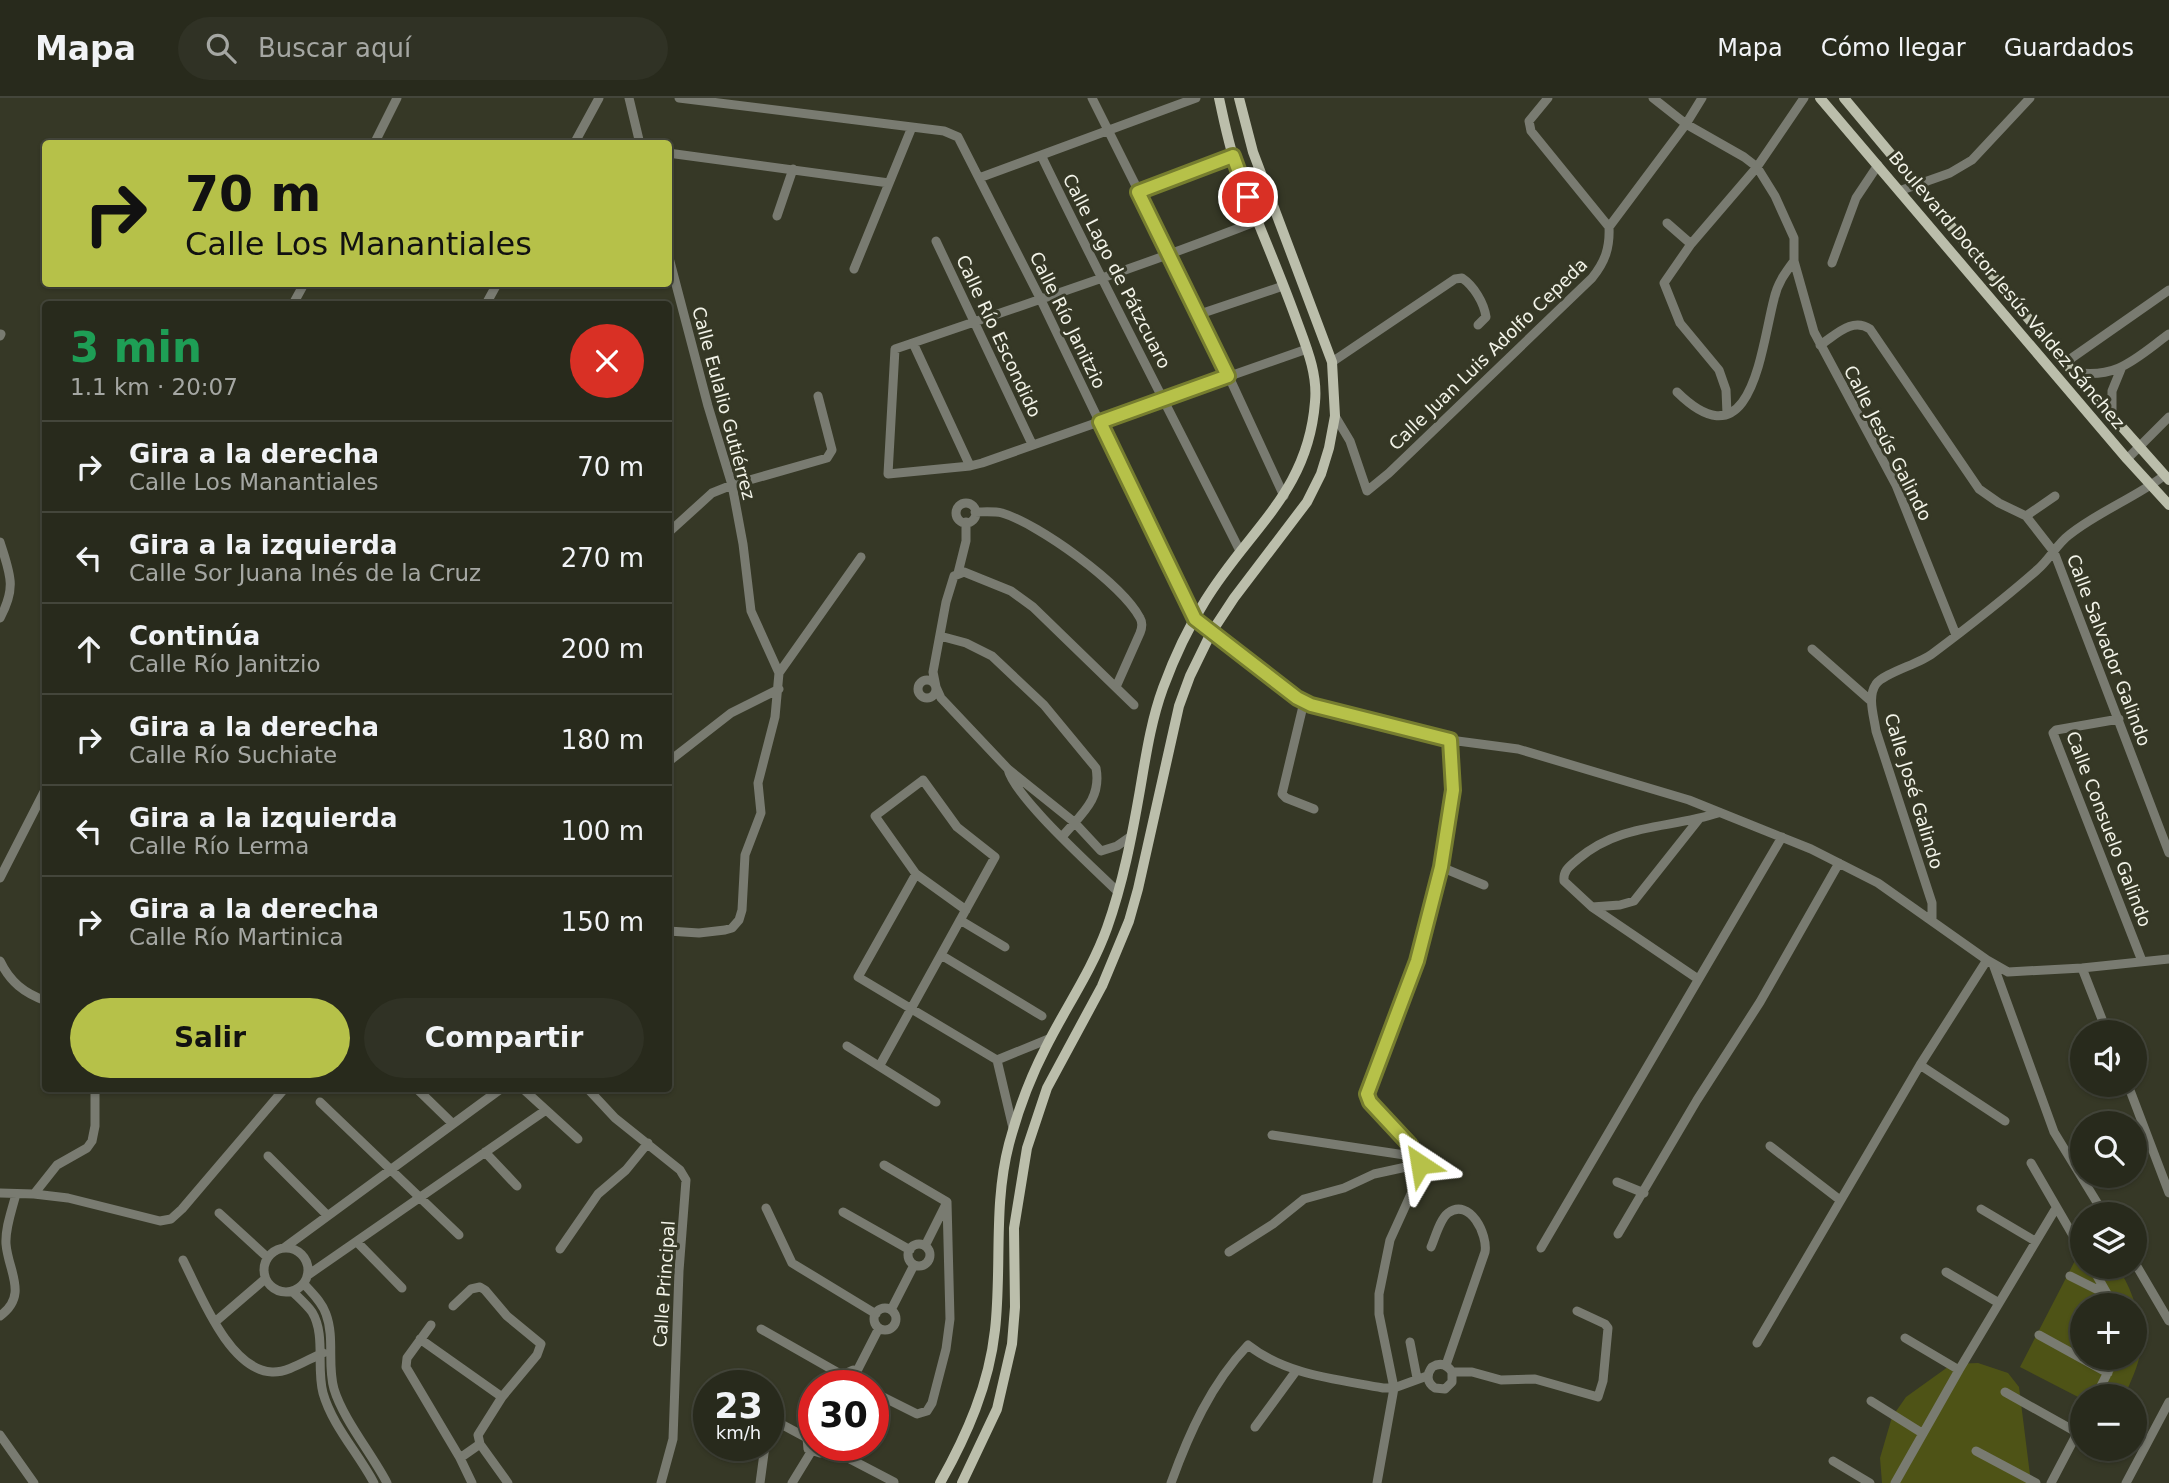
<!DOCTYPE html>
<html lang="es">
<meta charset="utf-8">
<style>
body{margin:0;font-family:"DejaVu Sans",sans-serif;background:#303225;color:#f1f3f6;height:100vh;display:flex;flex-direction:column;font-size:26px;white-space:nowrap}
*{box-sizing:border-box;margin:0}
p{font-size:23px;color:#a5a7a3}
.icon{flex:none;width:38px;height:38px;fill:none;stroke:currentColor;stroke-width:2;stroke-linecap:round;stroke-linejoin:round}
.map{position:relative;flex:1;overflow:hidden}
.details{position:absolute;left:42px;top:203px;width:630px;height:791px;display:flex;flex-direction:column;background:#282a1c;border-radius:7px;box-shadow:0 2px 5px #0004,0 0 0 2px #44463b}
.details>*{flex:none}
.banner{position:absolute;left:42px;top:42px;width:630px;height:147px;border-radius:7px;box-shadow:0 2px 5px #0004,0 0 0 2px #44463b;background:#b6c149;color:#111;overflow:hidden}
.buttons{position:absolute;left:2070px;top:922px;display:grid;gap:14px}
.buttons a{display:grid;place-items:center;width:77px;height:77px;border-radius:50%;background:#282a1c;box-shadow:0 2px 5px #0004,0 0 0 2px #44463b;font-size:35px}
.speed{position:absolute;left:693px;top:1272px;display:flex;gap:14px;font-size:35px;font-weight:700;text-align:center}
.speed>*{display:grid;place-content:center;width:91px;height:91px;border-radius:50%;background:#282a1c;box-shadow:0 2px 5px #0004,0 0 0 2px #44463b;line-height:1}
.speed small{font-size:18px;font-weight:400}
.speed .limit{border:10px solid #d22;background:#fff;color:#111}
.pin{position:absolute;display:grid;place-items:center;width:60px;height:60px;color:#fff;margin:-30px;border:4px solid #fff;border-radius:50%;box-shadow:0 2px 7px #0007}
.me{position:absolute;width:77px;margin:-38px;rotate:327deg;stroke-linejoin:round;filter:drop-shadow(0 0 5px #0008)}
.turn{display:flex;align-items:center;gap:24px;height:147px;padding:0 28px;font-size:32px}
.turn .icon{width:91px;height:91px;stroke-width:2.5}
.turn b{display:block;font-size:49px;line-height:60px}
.round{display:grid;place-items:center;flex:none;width:74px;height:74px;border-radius:37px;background:#303225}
.head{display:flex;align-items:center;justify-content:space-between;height:119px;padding:0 28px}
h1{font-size:42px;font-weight:700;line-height:52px;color:#1e9e55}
.cta{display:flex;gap:14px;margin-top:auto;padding:14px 28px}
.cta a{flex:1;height:80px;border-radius:42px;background:#b6c149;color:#111;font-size:28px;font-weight:700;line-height:80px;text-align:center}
.cta a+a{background:#303225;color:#f1f3f6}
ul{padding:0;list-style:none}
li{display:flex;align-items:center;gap:21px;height:91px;padding:0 28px;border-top:2px solid #44463b}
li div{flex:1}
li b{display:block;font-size:26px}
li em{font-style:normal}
header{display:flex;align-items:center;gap:42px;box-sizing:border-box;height:98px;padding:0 35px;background:#282a1c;border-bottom:2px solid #44463b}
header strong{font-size:33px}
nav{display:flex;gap:38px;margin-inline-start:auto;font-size:24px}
.search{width:490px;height:63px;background:#303225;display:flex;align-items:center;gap:18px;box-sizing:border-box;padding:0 24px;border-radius:38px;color:#a5a7a3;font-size:26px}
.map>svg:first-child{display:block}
</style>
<header>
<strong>Mapa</strong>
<div class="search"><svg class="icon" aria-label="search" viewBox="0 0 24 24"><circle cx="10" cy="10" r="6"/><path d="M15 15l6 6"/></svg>Buscar aquí</div>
<nav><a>Mapa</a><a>Cómo llegar</a><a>Guardados</a></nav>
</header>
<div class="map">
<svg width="2169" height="1385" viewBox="0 0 2169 1385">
<rect width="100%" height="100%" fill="#363826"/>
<path fill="#4e5316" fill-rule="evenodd" d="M2081,1151L2082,1152V1169H2116C2131,1184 2145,1230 2141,1252C2138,1268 2131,1284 2124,1298H2082V1301L2020,1269ZM2082,1208H2135V1260H2082Z
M1978,1265L2008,1275L2019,1289L2031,1385H1882L1880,1360L1892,1319L1906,1299L1952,1266Z"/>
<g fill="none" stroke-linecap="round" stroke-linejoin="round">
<path stroke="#797b71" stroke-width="9" d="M629,0L640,46
M679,0L944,33L958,39L1040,200L1194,521L1297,600L1317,609L1450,642L1518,651L1689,702L1811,751L1878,785L1987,862L2008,874L2082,870L2169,861
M1092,0L1200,216L1284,398
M1548,0L1529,23L1531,33L1609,129
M1653,0L1686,26L1744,59L1757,69L1775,98L1794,140V163L1814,234L1896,387L1956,537
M374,46L397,0
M574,46L599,0
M668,55L889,85
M1041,57C1105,190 1174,321 1240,453
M979,80L1196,0
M1899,93L1950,75L1972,62L2030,0
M1137,94L1233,58
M777,118L793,71
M1257,123C1138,170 1016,209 895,251L888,376L970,368L982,365L1307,251
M1667,125L1691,146
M1609,129L1686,26L1702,0
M936,143L1032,346
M668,156L708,308L732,387L743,446L751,513L779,575L775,619L758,685L761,715L745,757L742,812L739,822L732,830L725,832L699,835L668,833
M1832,165L1856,100L1878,67
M854,171L912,29
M293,206L304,186
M486,206L497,186
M1200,216L1283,188
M0,238L1,236
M913,245L970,368
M1820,247C1836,237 1852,219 1870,231L1979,391L1999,405L2026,418L2054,454L2169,755
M1332,264L1455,181L1462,180C1474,188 1484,205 1486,219L1478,227
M2066,264L2169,192
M2073,274C2117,282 2136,260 2169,236
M1677,294C1752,368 1761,250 1774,201C1777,186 1785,175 1794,163
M1727,316L1726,292L1719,272L1680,225L1664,185L1691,146L1757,69L1804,0
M2112,317V293L2121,271
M1335,318L1350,343L1367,393L1389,375L1592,180C1605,164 1610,150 1609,129
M2127,361L2169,319
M956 415a10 10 0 1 1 20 0a10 10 0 1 1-20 0Z
M975,414C984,414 994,413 1002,415C1039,426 1122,486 1140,520C1143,525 1142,530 1140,535L1116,589
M2026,418L2055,398
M668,435L712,395L732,387L827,360L832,352L818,298
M0,444C10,476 17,489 0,520
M958,475L966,443V424
M940,538L966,545L992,558L1044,607L1096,670C1102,702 1080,717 1062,739
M1812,551L1871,603
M779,575L861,459
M918 591a9 9 0 1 1 18 0a9 9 0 1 1-18 0Z
M1304,604L1282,696L1286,700L1314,711
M2119,621L2056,632L2053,635L2142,863
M668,664L731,615L779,591
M1008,671C1014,699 1095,771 1118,794
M1130,739L1117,748L1101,753L1074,724L1008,671L941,600L936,589L933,574L946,504L954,478L964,474L1011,493L1033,509L1134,607
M1441,769L1484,787
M916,776L858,879L997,962L1013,1030
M0,780L46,690
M1592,809L1620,807L1634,803L1699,721
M960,822L1005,849
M1932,822V805L1876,633C1874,618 1867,599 1876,586C1884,575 1919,566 1932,556C1968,529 2004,501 2037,472C2049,462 2057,446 2069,437C2099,413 2135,400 2165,377
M941,857L1042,918
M0,863C10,884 24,895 46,903
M1993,866L2054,1034L2104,1116
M2082,870L2107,934
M1698,881L1592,809L1564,783C1563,772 1570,768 1578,761C1620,725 1668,731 1718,715
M847,948L936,1004
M997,962L1051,940
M880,967L995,759L957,729L923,682L875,718L916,776L966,812
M1920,967L2005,1023
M2128,987L2169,1095
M416,990L453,1026
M522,990L578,1041
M587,990L615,1020L680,1072L686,1082L679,1173L673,1341L661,1385
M320,1004L459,1137
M1272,1037L1418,1059
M1770,1048L1840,1102
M485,1054L517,1088
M268,1058L327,1117
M2031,1065L2082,1153
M884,1067L947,1104
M1617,1084L1644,1095
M0,1095L34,1096L68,1100L160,1123L171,1121L182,1111L285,990
M34,1096L57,1067L87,1050L92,1043L95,1028V990
M766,1110L792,1165L876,1216
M1981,1111L2035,1143
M843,1114L910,1152
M219,1115L267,1159
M1618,1136L1697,1002L1760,904L1839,765
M357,1144L402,1190
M908 1157a11 11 0 1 1 22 0a11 11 0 1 1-22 0Z
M925,1148L946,1106
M1431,1149C1435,1140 1440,1121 1448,1115C1470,1099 1488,1137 1485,1154L1446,1267
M264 1172a22 22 0 1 1 44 0a22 22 0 1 1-44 0Z
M284,1150L502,990
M1541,1150L1782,739
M560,1151L598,1096L626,1072L648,1045
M1229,1154L1273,1126L1304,1101L1344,1090L1374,1076L1420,1066
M183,1162C200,1195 229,1272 272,1274C288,1275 308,1261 323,1255
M2135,1165L2169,1223
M2092,1169L2114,1208
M1946,1174L1999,1205
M308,1177L546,1012
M2070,1178L2110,1198
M304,1186C312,1195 322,1204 326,1216C335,1240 327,1267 334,1291C343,1321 372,1356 387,1385
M293,1194C299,1200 307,1207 312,1214C326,1237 316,1269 323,1295C332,1327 358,1355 374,1385
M453,1208L471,1191L480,1189L485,1192L507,1218L541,1246L537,1257L502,1299L478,1337L480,1346L508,1385
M874 1221a11 11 0 1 1 22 0a11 11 0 1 1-22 0Z
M891,1212L914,1167
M0,1218C29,1197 8,1173 6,1146C5,1130 12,1112 16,1096
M215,1224L265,1181
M431,1227L407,1260L406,1269L460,1360
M761,1231L842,1277
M2039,1237L2108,1275
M1905,1240L1959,1272
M420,1241L502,1299
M1410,1244L1417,1280
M1757,1245L1920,967L1987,862
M857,1273L879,1230
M1452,1274V1284L1445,1291L1435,1290C1427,1285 1426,1277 1432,1269C1440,1264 1447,1266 1452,1274H1472L1501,1282L1535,1281L1598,1299L1603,1283L1608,1230L1605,1226L1577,1213
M842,1288V1277L853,1272L862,1280L860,1288
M873,1294L917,1316L927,1313L932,1305L946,1251L950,1221L947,1104
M2005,1294L2078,1335
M2096,1298L2115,1260
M1871,1303L1922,1335
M768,1319L807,1340
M1255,1329L1296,1273
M814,1334L807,1340L808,1351L820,1355L827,1348
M0,1337L34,1385
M827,1349L894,1384
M1976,1353L2036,1385
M1833,1363L1870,1385
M472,1385L460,1360L480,1346
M760,1385L765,1348
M792,1385L811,1354
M1171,1385C1189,1335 1211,1286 1248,1247C1286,1277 1336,1281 1383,1290H1394L1427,1278
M1377,1385L1394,1290L1379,1216V1196L1390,1142L1420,1076L1418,1059L1410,1047L1370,1004L1368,996L1417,864L1441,769L1453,692L1450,642
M1895,1385L1959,1272L2056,1110
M2051,1385L2082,1326
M2126,1385L2169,1304"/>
<path stroke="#bbbeab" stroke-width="10" d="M1820,0L2127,361L2169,407
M1844,0L2073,274L2169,382
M940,1385C967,1337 989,1287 995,1232C1002,1170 993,1107 1009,1046C1018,1012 1030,980 1046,949C1066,909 1092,872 1107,830C1123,785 1132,738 1140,692C1146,657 1151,623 1163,590C1174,560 1188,530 1205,503C1248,432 1308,395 1315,304C1318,274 1305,246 1295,218C1278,171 1258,126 1240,79C1230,54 1225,27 1219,0
M962,1385L997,1311L1012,1246L1015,1209L1014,1130L1027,1050L1047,990L1102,888L1129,823L1138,791L1179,608L1190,578L1211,535L1234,500L1307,404L1321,376L1329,350L1335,318L1332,264L1253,54L1239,0"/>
</g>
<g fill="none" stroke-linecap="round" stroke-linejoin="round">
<g stroke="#767d2f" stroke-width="18">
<path id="route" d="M1248,99L1233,58L1138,94L1228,278L1100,324L1195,521L1297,600L1311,607L1450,642L1453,692L1441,769L1417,863L1367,996L1370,1004L1410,1047L1420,1066"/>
</g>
<use href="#route" stroke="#b6c149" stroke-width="12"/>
</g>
<g text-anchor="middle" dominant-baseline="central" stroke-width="6" stroke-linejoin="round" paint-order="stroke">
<g font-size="18" fill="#f2f3e8" stroke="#363826">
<text transform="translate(1117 173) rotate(63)">Calle Lago de Pátzcuaro</text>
<text transform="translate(2007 192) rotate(50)">Boulevard Doctor Jesús Valdez Sánchez</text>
<text transform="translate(1068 222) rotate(64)">Calle Río Janitzio</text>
<text transform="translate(999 238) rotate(65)">Calle Río Escondido</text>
<text transform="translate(1488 256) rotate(-44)">Calle Juan Luis Adolfo Cepeda</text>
<text transform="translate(724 305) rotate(75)">Calle Eulalio Gutiérrez</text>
<text transform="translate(1888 345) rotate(63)">Calle Jesús Galindo</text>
<text transform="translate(2109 552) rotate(69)">Calle Salvador Galindo</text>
<text transform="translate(1914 693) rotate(73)">Calle José Galindo</text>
<text transform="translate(2109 731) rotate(69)">Calle Consuelo Galindo</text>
<text transform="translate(664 1186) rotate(-86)">Calle Principal</text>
</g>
</g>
</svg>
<div class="buttons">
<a><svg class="icon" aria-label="sound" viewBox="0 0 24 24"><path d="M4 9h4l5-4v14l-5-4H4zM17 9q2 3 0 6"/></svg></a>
<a><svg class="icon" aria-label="search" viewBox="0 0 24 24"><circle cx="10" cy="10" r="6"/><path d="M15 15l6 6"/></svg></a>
<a><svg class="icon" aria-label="layers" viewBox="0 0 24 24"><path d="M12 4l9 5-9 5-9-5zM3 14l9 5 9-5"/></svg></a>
<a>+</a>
<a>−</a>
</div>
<div class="speed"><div>23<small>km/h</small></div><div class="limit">30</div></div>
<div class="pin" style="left:1248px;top:99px;background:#d93025"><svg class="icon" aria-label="arrive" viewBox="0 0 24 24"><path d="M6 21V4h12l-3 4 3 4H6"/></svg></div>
<svg class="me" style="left:1420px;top:1066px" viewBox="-20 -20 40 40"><path d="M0-17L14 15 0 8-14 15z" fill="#b6c149" stroke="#fff" stroke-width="4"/></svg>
<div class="banner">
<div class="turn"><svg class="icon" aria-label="right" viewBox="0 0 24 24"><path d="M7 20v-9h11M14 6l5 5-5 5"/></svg><div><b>70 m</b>Calle Los Manantiales</div></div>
</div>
<section class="details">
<div class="head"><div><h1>3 min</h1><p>1.1 km · 20:07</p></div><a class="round" style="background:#d93025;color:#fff"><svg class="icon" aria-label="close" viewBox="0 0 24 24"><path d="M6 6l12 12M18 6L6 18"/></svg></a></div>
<ul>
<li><svg class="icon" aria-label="right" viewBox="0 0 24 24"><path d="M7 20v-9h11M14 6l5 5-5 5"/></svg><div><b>Gira a la derecha</b><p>Calle Los Manantiales</p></div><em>70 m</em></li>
<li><svg class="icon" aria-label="left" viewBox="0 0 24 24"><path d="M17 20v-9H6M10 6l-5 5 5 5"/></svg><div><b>Gira a la izquierda</b><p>Calle Sor Juana Inés de la Cruz</p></div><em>270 m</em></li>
<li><svg class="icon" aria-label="ahead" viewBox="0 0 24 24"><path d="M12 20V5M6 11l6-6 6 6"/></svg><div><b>Continúa</b><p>Calle Río Janitzio</p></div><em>200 m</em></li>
<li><svg class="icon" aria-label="right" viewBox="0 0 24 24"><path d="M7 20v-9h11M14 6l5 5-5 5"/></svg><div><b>Gira a la derecha</b><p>Calle Río Suchiate</p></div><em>180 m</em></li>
<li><svg class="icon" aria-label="left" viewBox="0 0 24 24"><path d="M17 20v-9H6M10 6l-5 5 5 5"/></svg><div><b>Gira a la izquierda</b><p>Calle Río Lerma</p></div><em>100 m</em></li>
<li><svg class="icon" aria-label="right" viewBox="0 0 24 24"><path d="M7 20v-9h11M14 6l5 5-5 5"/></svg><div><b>Gira a la derecha</b><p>Calle Río Martinica</p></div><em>150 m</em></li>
</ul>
<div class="cta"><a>Salir</a><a>Compartir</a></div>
</section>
</div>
